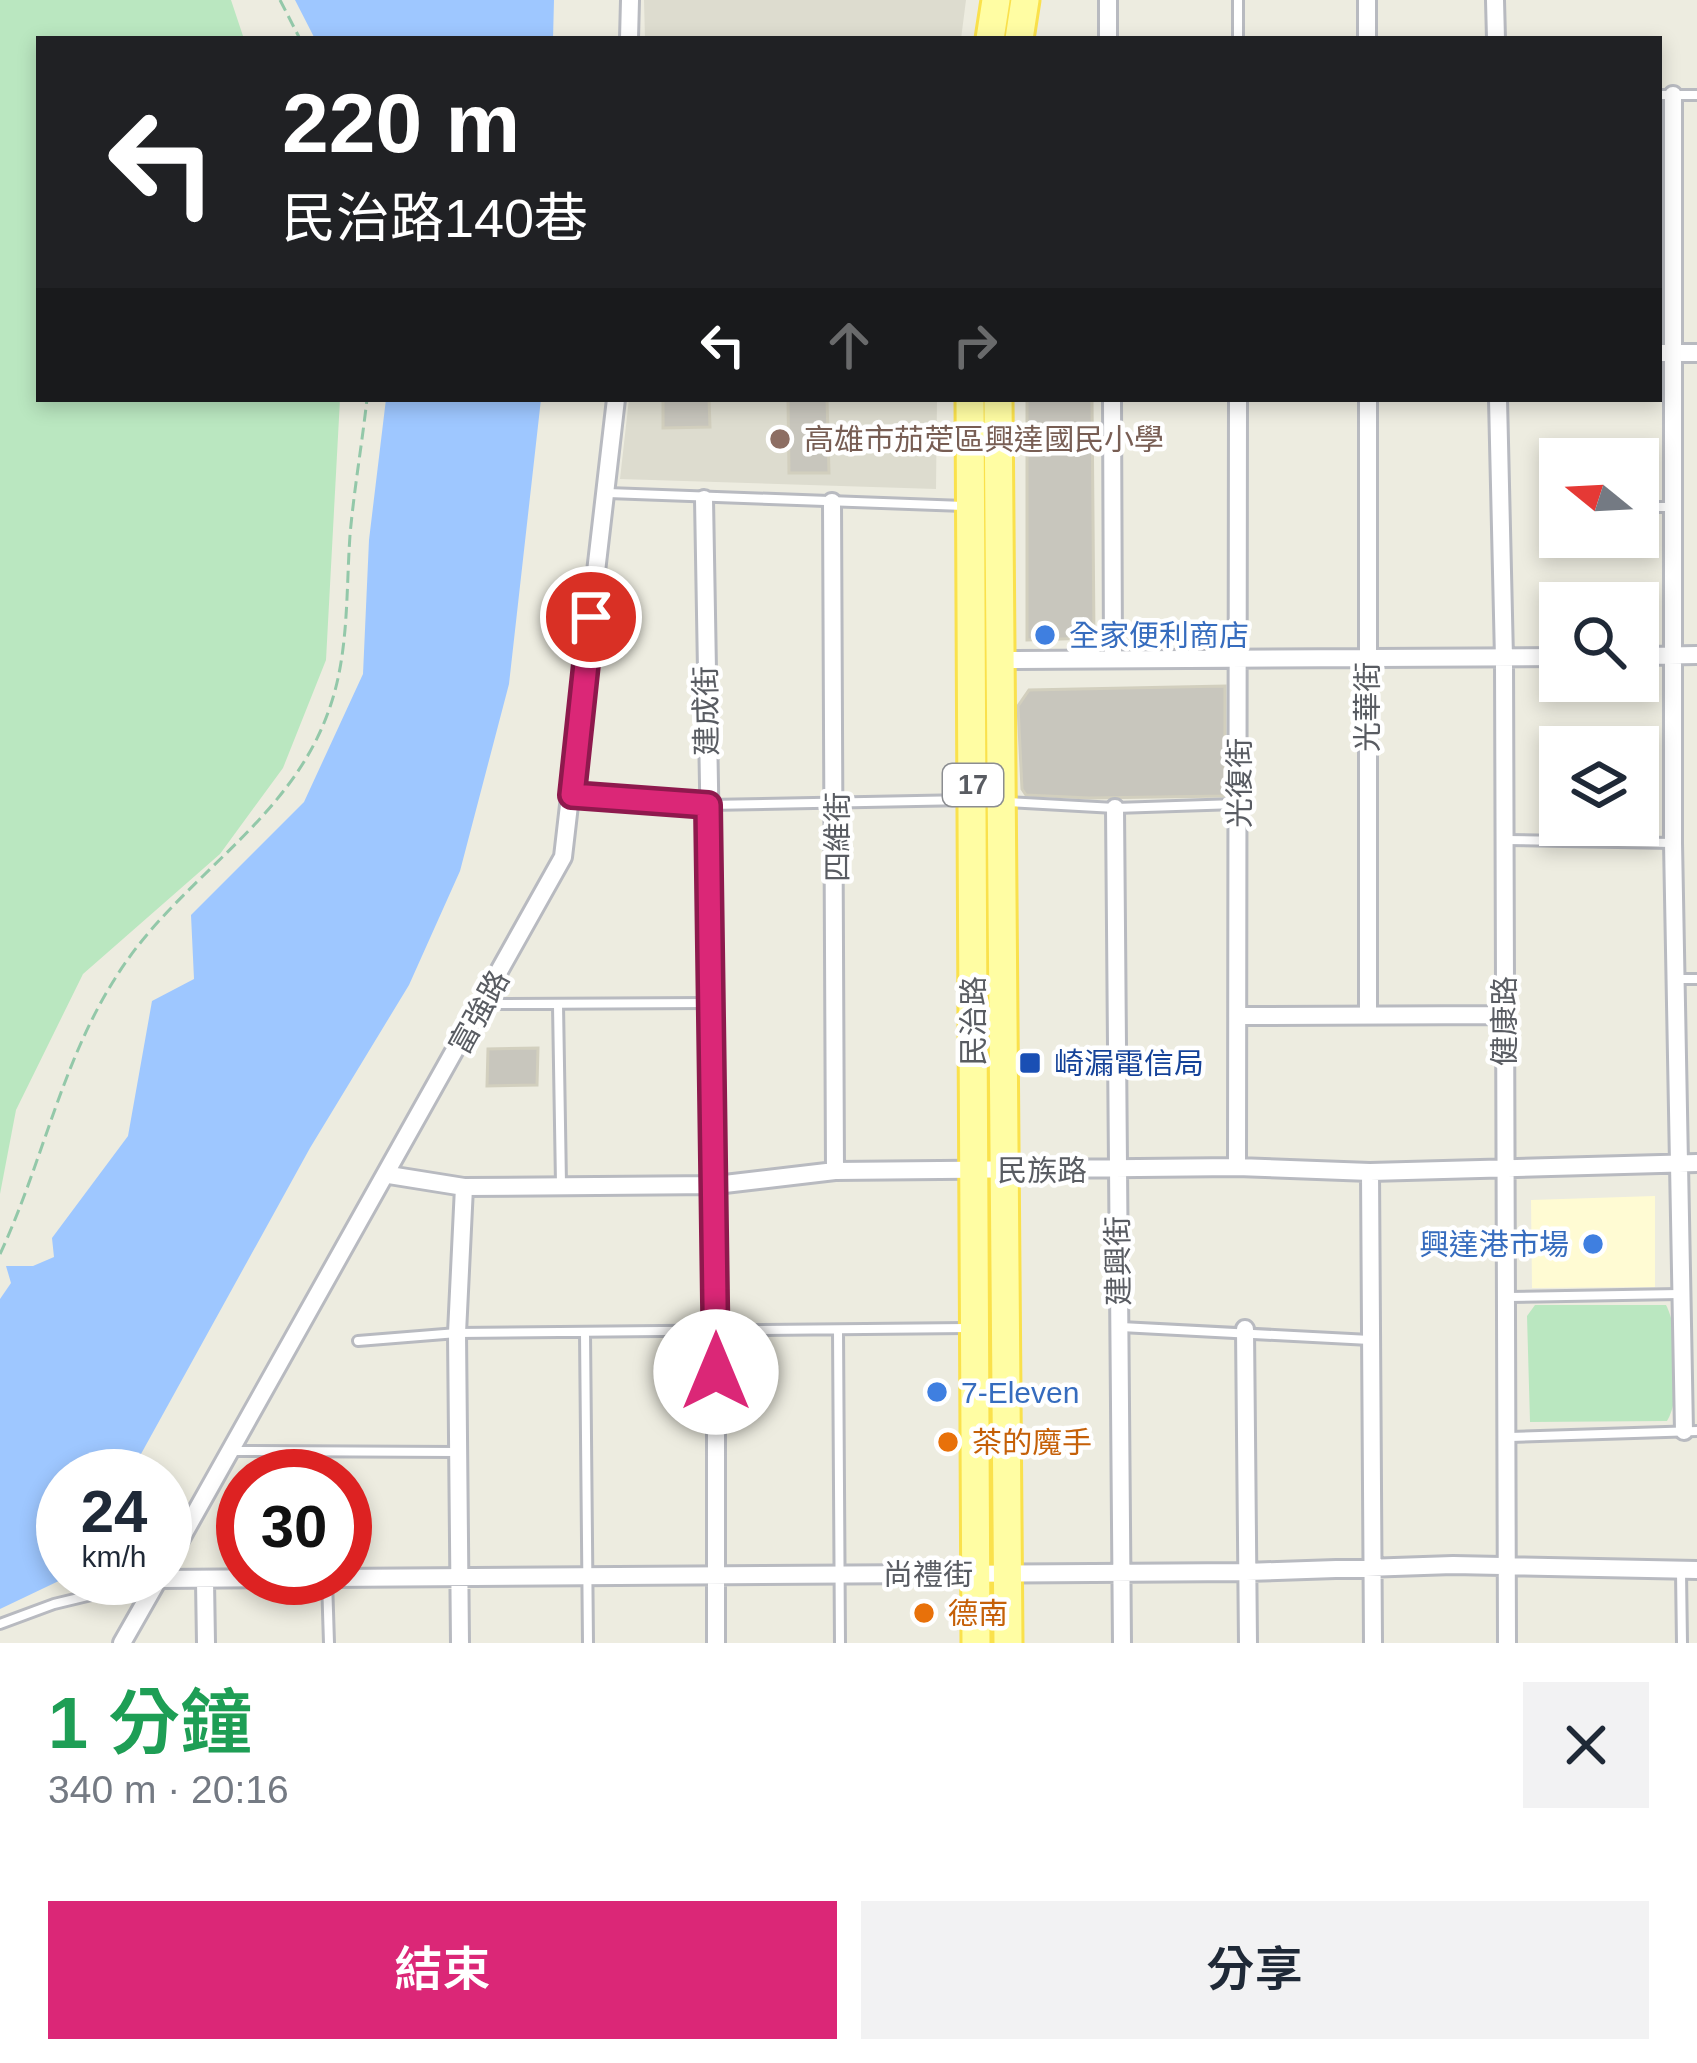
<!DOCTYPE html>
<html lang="zh-TW">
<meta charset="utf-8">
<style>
body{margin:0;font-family:Arial,"Noto Sans TC",sans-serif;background:#f2f2f3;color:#1f2937;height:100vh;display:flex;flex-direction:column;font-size:45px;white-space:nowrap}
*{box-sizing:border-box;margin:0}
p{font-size:39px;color:#747a83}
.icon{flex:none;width:66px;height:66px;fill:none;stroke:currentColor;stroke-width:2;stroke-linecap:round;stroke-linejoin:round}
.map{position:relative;height:1643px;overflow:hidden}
.side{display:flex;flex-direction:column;background:#fff;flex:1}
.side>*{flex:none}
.hud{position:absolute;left:36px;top:36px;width:1626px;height:366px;border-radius:0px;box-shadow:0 6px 18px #0003;background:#202124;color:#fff;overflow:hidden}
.needle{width:78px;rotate:288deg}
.controls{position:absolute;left:1539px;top:438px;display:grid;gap:24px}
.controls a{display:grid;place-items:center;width:120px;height:120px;border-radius:0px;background:#fff;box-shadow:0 6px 18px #0003;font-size:60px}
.speed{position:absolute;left:36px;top:1449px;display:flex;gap:24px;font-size:60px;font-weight:700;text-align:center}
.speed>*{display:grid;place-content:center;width:156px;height:156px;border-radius:50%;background:#fff;box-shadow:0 6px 18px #0003;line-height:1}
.speed small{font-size:30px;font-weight:400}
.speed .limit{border:18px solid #d22;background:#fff;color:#111}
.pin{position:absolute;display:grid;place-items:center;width:102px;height:102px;color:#fff;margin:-51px;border:6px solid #fff;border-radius:50%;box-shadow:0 3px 12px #0007}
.me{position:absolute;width:132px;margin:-66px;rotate:0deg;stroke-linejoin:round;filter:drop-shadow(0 0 9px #0008)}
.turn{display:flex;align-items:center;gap:42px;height:252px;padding:0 48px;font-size:54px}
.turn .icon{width:156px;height:156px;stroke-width:2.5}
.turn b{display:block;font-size:84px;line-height:102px}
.lanes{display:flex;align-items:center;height:114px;padding:0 48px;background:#0003;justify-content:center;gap:60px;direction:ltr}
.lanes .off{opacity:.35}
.round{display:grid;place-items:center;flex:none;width:126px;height:126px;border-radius:0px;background:#f2f2f3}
.summary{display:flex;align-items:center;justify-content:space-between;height:204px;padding:0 48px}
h1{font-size:72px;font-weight:600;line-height:90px;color:#1e9e55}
.button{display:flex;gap:24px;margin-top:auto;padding:24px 48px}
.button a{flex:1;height:138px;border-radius:0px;background:#db2777;color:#fff;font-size:48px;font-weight:600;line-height:138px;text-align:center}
.button a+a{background:#f2f2f3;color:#1f2937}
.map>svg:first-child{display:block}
</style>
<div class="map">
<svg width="1697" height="1643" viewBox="0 0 1697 1643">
<rect width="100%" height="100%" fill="#edece0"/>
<path fill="#fffbd3" d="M1655,1196V1287L1532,1288L1531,1200Z"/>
<path fill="#dddccf" d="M644,0H966L961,39H645Z
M629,399H937L936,489L620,479Z"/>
<path fill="#bae7c0" d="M0,0H231L244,39H39V399H340L326,660L283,768L220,854L83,974L16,1110L0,1194Z
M1535,1305H1666C1679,1329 1682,1397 1667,1421L1530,1422L1527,1316Z"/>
<path fill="#9ec7ff" d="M295,0H554L553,39H315Z
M386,399H541L509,684L460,871L409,985L310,1148L136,1463L126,1476H63L65,1578L0,1609V1299L11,1283L6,1266H33L54,1257L52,1238L128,1136L152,1001L194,979L191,915L304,802L363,674L369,540Z"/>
<path fill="#c8c6bd" stroke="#d2cfbe" stroke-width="3" d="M663,399H709L710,427L663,428Z
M788,399H827L829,473H789Z
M1027,399H1092L1094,638L1027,640Z
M1225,686V796L1089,798L1026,795L1022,789L1018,706L1029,690Z
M538,1048L537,1085L487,1086L488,1049Z"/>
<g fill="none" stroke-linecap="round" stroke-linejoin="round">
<g stroke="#b8bac0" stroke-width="14">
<path id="service" d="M1238,0V39
M1659,95H1697
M608,493L964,506
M1638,507H1672
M572,795L708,805L968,800
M1007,802L1115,808L1237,804
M1506,840L1671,843
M1677,979H1697
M484,1004L709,1003
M558,1005L561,1184
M1508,1297L1679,1294
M1121,1327L1370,1340
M838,1330L840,1643
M585,1333L588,1643
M358,1341L457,1333L968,1328
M1510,1437L1697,1431
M232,1451L457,1452
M1681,1572L1682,1643
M327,1580L329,1643
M0,1624L54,1604L154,1580"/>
</g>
<g stroke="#b8bac0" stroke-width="22">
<path id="minor" d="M1108,0V39
M1495,0L1496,39
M629,39L630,0
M1367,39V0
M1673,95V843L1684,1431
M1659,353H1697
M1112,399L1113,657
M1498,399L1504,658L1507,1643
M704,499L716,1185V1643
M832,502L835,1171
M1638,656L1697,655
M996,660L1560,657
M1115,808L1122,1643
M1368,1014V399
M1241,1016L1503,1015
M1237,1167L1238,399
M1370,1172L1373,1643
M389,1175L464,1187L716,1185L835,1171L1237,1167L1370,1172L1697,1163
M1245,1329L1248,1643
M165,1567L563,857L616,399
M158,1579L1246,1572L1453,1565L1697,1570
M205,1581L206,1643
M122,1643L159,1578
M460,1643L457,1333L464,1187"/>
</g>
<g stroke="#fae14c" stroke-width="33">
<path id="primary" d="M990,39L996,0
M1019,39L1025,0
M970,399L976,1643
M998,399L1008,1643"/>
</g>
<path stroke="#93c8a9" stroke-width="3" stroke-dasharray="12 6" stroke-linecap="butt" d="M280,0L300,39
M0,1254C43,1162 61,1063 116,977C178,877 291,823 330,707C349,652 346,592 350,535C354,490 362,444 367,399"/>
<use href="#service" stroke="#fff" stroke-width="8"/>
<use href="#minor" stroke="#fff" stroke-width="16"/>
<use href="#primary" stroke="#fffda3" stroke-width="27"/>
</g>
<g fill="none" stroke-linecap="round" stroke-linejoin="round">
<g stroke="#8e194d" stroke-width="30">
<path id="route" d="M591,617L572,795L708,805L716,1372"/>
</g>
<use href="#route" stroke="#db2777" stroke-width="21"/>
</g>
<circle fill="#8d6e63" stroke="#fff" stroke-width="4.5" cx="780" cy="439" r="12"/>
<g fill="#3f7fe0" stroke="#fff" stroke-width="4.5">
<circle cx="1045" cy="635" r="12"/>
<circle cx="1593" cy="1244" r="12"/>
<circle cx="937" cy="1392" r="12"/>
</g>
<rect fill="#1a4fb4" stroke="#fff" stroke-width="4.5" x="1018" y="1051" width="24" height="24" rx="6"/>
<g fill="#e8710a" stroke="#fff" stroke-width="4.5">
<circle cx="948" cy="1442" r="12"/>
<circle cx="924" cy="1613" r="12"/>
</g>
<g text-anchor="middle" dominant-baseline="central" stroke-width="9" stroke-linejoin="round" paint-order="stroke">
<rect fill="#fff" stroke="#8b8d91" stroke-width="3" x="943" y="764" width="60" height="42" rx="9"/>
<g font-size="27" font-weight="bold" fill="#595c62">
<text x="973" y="785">17</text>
</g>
<g font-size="30" fill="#785e54" stroke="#fff" text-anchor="start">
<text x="804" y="439">高雄市茄萣區興達國民小學</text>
</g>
<g font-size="30" fill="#366cbe" stroke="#fff" text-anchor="start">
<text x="1069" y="635">全家便利商店</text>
<text x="1569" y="1244" text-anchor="end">興達港市場</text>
<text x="961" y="1392">7-Eleven</text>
</g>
<g font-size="30" fill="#595c62" stroke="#fff">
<text transform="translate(1367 707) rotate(-90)">光華街</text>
<text transform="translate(706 711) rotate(-91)">建成街</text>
<text transform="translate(1239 783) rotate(-90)">光復街</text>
<text transform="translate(837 837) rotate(-90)">四維街</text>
<text transform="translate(479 1012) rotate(-61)">富強路</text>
<text transform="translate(973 1021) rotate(-90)">民治路</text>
<text transform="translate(1504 1021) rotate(-90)">健康路</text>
<text x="1042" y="1170">民族路</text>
<text transform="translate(1118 1261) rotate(-91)">建興街</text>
<text x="928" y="1574">尚禮街</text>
</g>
<g font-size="30" fill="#164399" stroke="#fff" text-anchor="start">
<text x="1054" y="1063">崎漏電信局</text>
</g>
<g font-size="30" fill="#c56008" stroke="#fff" text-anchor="start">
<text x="972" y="1442">茶的魔手</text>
<text x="948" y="1613">德南</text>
</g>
</g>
</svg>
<div class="controls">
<a><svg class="needle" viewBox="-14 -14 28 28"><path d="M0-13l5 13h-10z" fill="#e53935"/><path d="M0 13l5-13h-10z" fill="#747a83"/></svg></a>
<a><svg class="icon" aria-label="search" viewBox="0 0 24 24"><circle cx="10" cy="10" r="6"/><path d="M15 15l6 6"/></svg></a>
<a><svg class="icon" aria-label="layers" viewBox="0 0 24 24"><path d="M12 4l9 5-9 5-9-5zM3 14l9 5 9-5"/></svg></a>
</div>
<div class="speed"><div>24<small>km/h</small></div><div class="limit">30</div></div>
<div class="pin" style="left:591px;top:617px;background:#d93025"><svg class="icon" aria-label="arrive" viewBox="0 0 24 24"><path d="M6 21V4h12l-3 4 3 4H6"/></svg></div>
<svg class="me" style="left:716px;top:1372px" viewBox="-20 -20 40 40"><circle r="19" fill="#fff"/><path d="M0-13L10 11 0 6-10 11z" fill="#db2777"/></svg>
<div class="hud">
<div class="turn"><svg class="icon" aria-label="left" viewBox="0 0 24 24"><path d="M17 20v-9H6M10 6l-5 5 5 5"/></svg><div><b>220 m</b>民治路140巷</div></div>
<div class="lanes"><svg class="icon" aria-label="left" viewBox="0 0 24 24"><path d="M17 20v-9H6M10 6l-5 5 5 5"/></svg><svg class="icon off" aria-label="ahead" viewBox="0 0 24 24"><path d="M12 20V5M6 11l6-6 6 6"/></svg><svg class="icon off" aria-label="right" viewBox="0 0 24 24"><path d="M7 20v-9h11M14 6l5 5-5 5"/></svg></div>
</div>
</div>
<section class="side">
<div class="summary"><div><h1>1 分鐘</h1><p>340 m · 20:16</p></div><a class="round"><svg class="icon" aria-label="close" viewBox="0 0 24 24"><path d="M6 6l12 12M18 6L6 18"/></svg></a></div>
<div class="button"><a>結束</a><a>分享</a></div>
</section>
